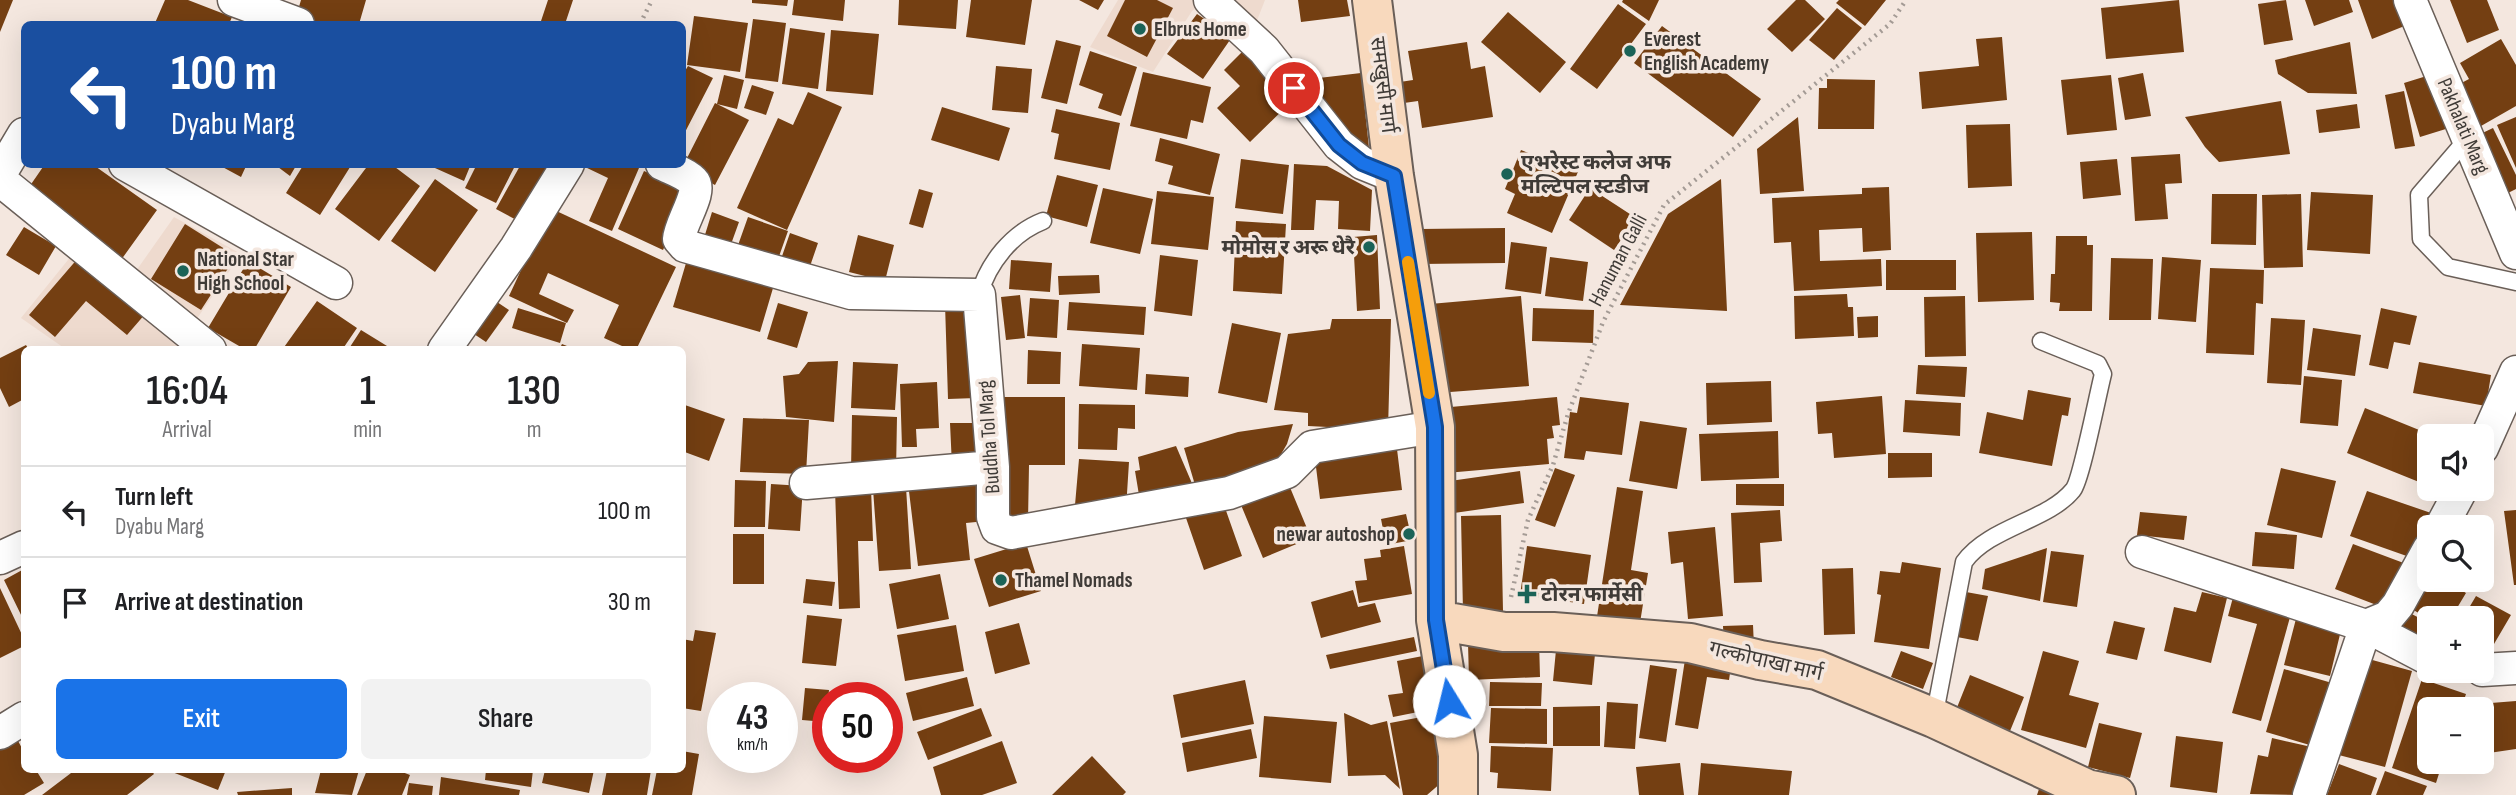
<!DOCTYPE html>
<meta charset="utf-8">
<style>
body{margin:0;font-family:"Sofia Sans Condensed","Noto Sans Devanagari",sans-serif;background:#f2f2f2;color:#202124;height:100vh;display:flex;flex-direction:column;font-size:26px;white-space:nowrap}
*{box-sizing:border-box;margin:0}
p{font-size:23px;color:#757577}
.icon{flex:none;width:38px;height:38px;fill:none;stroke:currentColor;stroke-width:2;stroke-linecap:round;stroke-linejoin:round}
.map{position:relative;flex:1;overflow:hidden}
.drawer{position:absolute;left:21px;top:346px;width:665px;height:427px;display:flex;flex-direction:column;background:#fff;border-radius:10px;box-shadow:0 7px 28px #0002}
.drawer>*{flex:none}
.top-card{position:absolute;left:21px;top:21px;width:665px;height:147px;border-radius:10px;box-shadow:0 7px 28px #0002;background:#1a4fa0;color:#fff;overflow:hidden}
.controls{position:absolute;left:2417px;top:424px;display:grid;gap:14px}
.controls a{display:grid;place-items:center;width:77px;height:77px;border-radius:10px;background:#fff;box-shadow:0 7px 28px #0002;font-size:35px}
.speed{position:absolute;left:707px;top:682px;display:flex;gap:14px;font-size:35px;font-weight:700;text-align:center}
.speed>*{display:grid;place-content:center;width:91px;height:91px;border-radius:50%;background:#fff;box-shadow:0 7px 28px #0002;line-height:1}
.speed small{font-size:18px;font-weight:400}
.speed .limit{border:10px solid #d22;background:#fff;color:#111}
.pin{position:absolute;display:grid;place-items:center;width:60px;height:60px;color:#fff;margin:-30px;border:4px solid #fff;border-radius:50%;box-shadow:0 2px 7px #0007}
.me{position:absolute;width:77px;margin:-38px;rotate:351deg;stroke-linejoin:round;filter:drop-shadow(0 0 5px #0008)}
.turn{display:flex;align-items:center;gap:24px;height:147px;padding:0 35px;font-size:32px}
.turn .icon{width:91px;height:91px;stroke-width:2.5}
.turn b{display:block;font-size:49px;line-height:60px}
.eta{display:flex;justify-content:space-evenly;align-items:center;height:119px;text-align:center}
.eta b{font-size:42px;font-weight:600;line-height:49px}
.primary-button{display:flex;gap:14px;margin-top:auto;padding:14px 35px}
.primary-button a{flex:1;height:80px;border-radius:10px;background:#1a73e8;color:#fff;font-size:28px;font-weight:600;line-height:80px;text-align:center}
.primary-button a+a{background:#f2f2f2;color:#202124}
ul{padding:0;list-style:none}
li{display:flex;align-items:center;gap:21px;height:91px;padding:0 35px;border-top:2px solid #e0e0e0}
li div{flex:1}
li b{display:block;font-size:26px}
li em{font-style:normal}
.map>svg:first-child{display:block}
</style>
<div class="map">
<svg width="2516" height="795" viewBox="0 0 2516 795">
<rect width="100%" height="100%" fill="#f4e7df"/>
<path fill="#eedace" d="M1118,0H1209L1192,11L1153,72L1090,47Z
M1211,0H1265L1256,23Z
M174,217L241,254L179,345L186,350H67L21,318L76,250L124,288Z"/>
<path fill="#743f12" d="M0,0H13L0,32Z
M165,0H188L232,17L229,24H159L155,23Z
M301,0H366L359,24H323L296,17Z
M548,0H573L565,24H540Z
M752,0H788L787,6L752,3Z
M794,0H845L843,21L792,15Z
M899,0H958L956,29L898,25Z
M971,0H1032L1025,45L966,37Z
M1079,0H1104L1098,10Z
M1125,0H1157L1173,8L1147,57L1107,36Z
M1298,0H1347L1350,16L1301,22Z
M1623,0H1659L1649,21L1622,2Z
M1796,0H1805L1825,19L1792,52L1767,29Z
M1839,0H1886L1865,26L1836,3Z
M2179,0L2184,52L2106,59L2101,8Z
M2286,0L2293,40L2264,45L2258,4Z
M2305,0H2349L2353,12L2314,26Z
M2358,0H2398L2407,25L2372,39Z
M2450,0H2487L2499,30L2467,43Z
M1618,4L1646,24L1597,89L1570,69Z
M1837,8L1862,28L1834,60L1809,40Z
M1508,12L1566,62L1540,93L1481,42Z
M1197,14L1232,37L1203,79L1167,54Z
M694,16L748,23L740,72L687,65Z
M753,19L786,23L778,82L745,78Z
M1662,26L1761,99L1733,137L1634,63Z
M790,28L825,33L818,89L782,84Z
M831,30L879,34L873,95L826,91Z
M2002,37L2007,100L1922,109L1919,72L1979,66L1976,39Z
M2501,39L2516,65V106L2474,130L2450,89L2469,79L2460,63Z
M1056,40L1081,46L1067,104L1041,98Z
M1467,42L1471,69L1485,66L1493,117L1422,128L1418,101L1404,103L1400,82L1413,80L1408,51Z
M2350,42L2357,94L2308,93L2278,74L2275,60Z
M1245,49L1294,99L1250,142L1217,108L1240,86L1224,70Z
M1090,51L1137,67L1121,116L1098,108L1103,94L1079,85Z
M688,66L713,78L682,138V76Z
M996,66L1032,69L1028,113L992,110Z
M1143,72L1211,87L1203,123L1191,120L1187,139L1130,126Z
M1361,73L1369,148L1348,141L1302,80Z
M2143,73L2151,116L2125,120L2118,78Z
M2433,74L2449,128L2420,137L2404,83Z
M724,75L744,80L737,109L717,104Z
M2111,75L2117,130L2067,135L2061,80Z
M1827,79L1875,80L1874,129H1818L1819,88H1827Z
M752,85L774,92L766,115L744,108Z
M2404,91L2415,146L2395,149L2385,95Z
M808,92L842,107L787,230L737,208L778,118L793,125Z
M2281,101L2290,154L2219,162L2205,147L2185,117Z
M715,103L749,120L715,185L682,168Z
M2357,104L2360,128L2319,133L2316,110Z
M942,107L1010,128L999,161L931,140Z
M1056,109L1120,123L1110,170L1054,159L1059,134L1051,132Z
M1798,117L1804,191L1760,194L1757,149Z
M2516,117V168L2497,125Z
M2010,124L2012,186L1968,188L1966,125Z
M2493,128L2516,175V189L2502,196L2474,137Z
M1160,138L1220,154L1210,195L1168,184L1173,166L1155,161Z
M1521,150L1548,161L1551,155L1580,167L1552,233L1507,213L1515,194L1505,189Z
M2180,154L2182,183L2165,184L2168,219L2135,221L2131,157Z
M1241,159L1289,165L1283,214L1235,208Z
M2117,159L2121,195L2083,199L2080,162Z
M45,164H92L157,210L121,260L25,193Z
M217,164H247L241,177Z
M274,164H297L290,176Z
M304,164H352L320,215L286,193Z
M369,164H391L420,186L379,241L335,209Z
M426,164H471L464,181Z
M477,164H516L496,203L465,188Z
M521,164H557L524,224L496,209Z
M586,164H631L639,168L612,231L589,221L608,178L585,167Z
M1294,164L1327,166L1372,190L1370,231L1338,229L1339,201L1316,200L1314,230H1291Z
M644,171L690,191L663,250L618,229Z
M1057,175L1098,185L1087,227L1046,216Z
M435,179L478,210L435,272L391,241Z
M1721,179L1727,311L1620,305L1668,214Z
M1889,187L1891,250L1863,252L1862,228L1819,230L1820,261L1881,259L1882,286L1794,291L1791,242L1774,243L1772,198L1862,194V188Z
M1103,188L1153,199L1140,254L1090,243Z
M1590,188L1636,218L1614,250L1569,220Z
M919,189L933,193L923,228L909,224Z
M1157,191L1214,197L1208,250L1151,244Z
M2311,192L2373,195L2370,254L2307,250Z
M2212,194H2257L2256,245L2211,244Z
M2301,194L2303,267L2264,268L2262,195Z
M550,208L676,267L636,350H631L604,338L619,305L548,273L539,294L574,310L567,323L509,296Z
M712,212L739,222L730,247L704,238Z
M748,217L788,231L777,262L737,248Z
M1236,221L1286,224L1282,294L1233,291Z
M185,224L236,256L201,310L151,279Z
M24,227L56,246L39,275L6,255Z
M1505,228V263L1420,264V229Z
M2032,232L2034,300L1978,302L1976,233Z
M790,233L818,243L808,272L780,262Z
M858,235L894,245L885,281L849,272Z
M1377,235L1380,309L1357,311L1353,237Z
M2056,236H2087V245H2093L2092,311H2059L2060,303L2050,302L2051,274H2055Z
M1511,242L1547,247L1541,294L1505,289Z
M689,253L776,278L760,332L673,307Z
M1160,255L1198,260L1192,316L1154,311Z
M79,257L146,313L127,335L86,301L55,337L29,315Z
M1550,257L1588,262L1583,301L1545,296Z
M2162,257L2201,260L2196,322L2158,319Z
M2111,258L2153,259L2151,320H2109Z
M1011,260L1052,263L1050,292L1009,289Z
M1886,260H1956V290H1886Z
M248,261L291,287L254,350H246L208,328Z
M2210,268L2264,270L2263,304L2256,303L2254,355L2206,353Z
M1099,275L1100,293L1059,295L1058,276Z
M1847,294L1848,307H1853L1854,336L1795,339L1794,296Z
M1020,295L1025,338L1006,340L1001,297Z
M1521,296L1529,386L1437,393L1430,304Z
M1965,296L1966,356L1925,357L1924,297Z
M1030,298L1059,300L1057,338L1027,336Z
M494,300L509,310L486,342L471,332Z
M317,301L357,328L342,350H282Z
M1069,302L1146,307L1144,335L1067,330Z
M778,303L808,312L797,348L767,339Z
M972,303L976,398L948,399L945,304Z
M518,308L566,323L560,343L512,328Z
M1533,308L1594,310L1593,343L1532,341Z
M2381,308L2417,316L2410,345L2394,342L2388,369L2369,365Z
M1878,316V337L1858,338L1857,317Z
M2271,318L2305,320L2301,385L2267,383Z
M1332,319H1391L1388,430L1308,426V413L1274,410L1288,334L1330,329Z
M1232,323L1281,333L1267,403L1218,393Z
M2313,328L2361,335L2355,376L2307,370Z
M361,330L387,346L384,350H348Z
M562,344L577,350H559Z
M1082,344L1140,348L1137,390L1079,386Z
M26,345L29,350H24V399L9,407L0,388V358Z
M1028,350L1061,352L1060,384H1027Z
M838,361L834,422L786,417L783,376L799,374L808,362Z
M853,362L898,364L895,410L851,408Z
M2419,362L2491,375L2486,406L2413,393Z
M1918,365L1967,367L1965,397L1916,394Z
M1146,374L1189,377L1188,397L1145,394Z
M2304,376L2342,380L2338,426L2300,423Z
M1771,381L1772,422L1707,425L1706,383Z
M937,382L939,428L916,429L917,447H902L900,384Z
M2028,390L2071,398L2068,416L2062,415L2052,466L1979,453L1987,412L2023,420Z
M1882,396L1886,454L1834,458L1832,433L1818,434L1816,402Z
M999,397H1065V465H1029L1028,522H999Z
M1557,397L1560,425L1552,426L1554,438L1547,439L1549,464L1446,473L1440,408Z
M1580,397L1629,403L1622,455L1586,451L1584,460L1564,458L1570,412L1577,413Z
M1905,400L1961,403L1960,436L1903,432Z
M682,404L725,419L709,461L682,451Z
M1079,404L1135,405V429L1118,428L1117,450L1078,449Z
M2365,408L2429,434V486L2347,453Z
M852,415L897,417L896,472L851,471Z
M743,418L809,420L806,474L740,472Z
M1640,421L1687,428L1677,489L1629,481Z
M950,423H974L976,465L952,466Z
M1293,424L1287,444L1277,461L1198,495L1184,448L1238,432Z
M1778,431L1779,478L1701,481L1699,434Z
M1396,441L1402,490L1320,499L1314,451Z
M1176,446L1194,488L1140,501L1135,471L1140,470L1138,457Z
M1888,453H1932V477L1888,478Z
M1079,459L1129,462L1126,509L1075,505Z
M1555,468L1575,475L1555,527L1535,520Z
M2281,468L2336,481L2322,538L2267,525Z
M1520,471L1524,503L1454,513L1450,481Z
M981,475L986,521L966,523L970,560L918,566L908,483Z
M735,480L766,481L765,527H734Z
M771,484L803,486L800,531L768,529Z
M1736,484H1784V506L1736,505Z
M1289,485L1311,538L1263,558L1241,505Z
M906,487L911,569L879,571L873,489Z
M1617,487L1643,491L1631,570L1648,573L1639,629L1596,623Z
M871,488L873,541H858L860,608L839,609L835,489Z
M2367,491L2434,514L2418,560L2350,536Z
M1224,505L1242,556L1204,570L1186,518Z
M1780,510L1782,541L1760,543L1762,582L1734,583L1731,513Z
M2516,510V585H2514L2504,511Z
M2140,512L2187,516L2184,540L2137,535Z
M1406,514L1412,540L1386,545L1381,519Z
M1501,515L1503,611L1463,612L1461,516Z
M1715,527L1723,616L1688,619L1683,562L1671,564L1668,532Z
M2255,532L2297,535L2294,569L2252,566Z
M733,534H764V584H733Z
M1026,543L1041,591L989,607L974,559Z
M2353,544L2409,565L2392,611L2335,589Z
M1404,546L1412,594L1359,603L1355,581L1367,580L1364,559L1381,557L1380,550Z
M1527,546L1591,555L1584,604L1520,595Z
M2047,548L2040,601L1982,589L1985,569Z
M2051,551L2084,555L2077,607L2043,602Z
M1902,562L1941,568L1929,649L1874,642L1881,595L1877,594L1880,571L1900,573Z
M1853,568L1855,634L1824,635L1822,569Z
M24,569V621L4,580Z
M940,574L949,619L897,629L889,584Z
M806,579L835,582L832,606L803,603Z
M2429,579H2443L2466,593L2451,618L2429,619L2403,604Z
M2236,586L2294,603L2261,721L2232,713L2257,624L2228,616Z
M0,588L24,639V646L0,658Z
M1353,590L1358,607L1375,603L1381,622L1321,638L1311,602Z
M1966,592L1988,596L1978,641L1957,637Z
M2202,592L2227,598L2211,663L2164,651L2174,607L2196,612Z
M2476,596L2511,615L2494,644L2482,637V618H2463Z
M2402,609L2429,623V650L2391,629Z
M807,615L842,619L836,666L802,663Z
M2297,615L2342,626L2330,676L2284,665Z
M2114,621L2145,628L2137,660L2106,653Z
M1019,623L1030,664L995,674L985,632Z
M956,625L964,671L905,681L897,635Z
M1753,625L1754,647L1724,648L1723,626Z
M695,630L716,633L701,711L682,708V639L693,641Z
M1414,637L1417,651L1330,669L1326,655Z
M1539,640L1540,677L1469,680L1468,643Z
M1556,650L1595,654L1592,685L1553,681Z
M1901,651L1933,663L1923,689L1891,677Z
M2043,651L2079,661L2069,695L2099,703L2086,748L2021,730Z
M1686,653L1732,660L1729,680L1707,677L1698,729L1675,725Z
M1428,655L1438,708L1393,717L1388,695L1403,693L1397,661Z
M2358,656L2412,671L2385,767L2331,753Z
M1650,665L1677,669L1666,742L1639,738Z
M2284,669L2332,683L2313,746L2266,732Z
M1970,675L2024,697L2010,731L1956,710Z
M967,677L974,706L913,721L906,693Z
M2422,679L2466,694L2461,709H2429V761H2443L2436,783L2392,768Z
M1245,680L1254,724L1181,738L1173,695Z
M1490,682L1542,683L1541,706H1489Z
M805,688L829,690L826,722L802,720Z
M2516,701V749L2482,754V736L2491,703Z
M1607,702L1638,704L1635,749L1604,747Z
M1600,706V746H1553V707Z
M981,708L992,736L928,760L917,732Z
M1491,708L1547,709V744L1489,743Z
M1344,713L1371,725L1387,721L1400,789L1385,775L1348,776Z
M1432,715L1442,782L1427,795H1403L1390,723Z
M1264,716L1337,722L1331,783L1259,777Z
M2099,723L2142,733L2130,778L2088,767Z
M1251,729L1257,758L1187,772L1182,743Z
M2176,736L2223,742L2217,793L2170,787Z
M2272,738L2316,748L2305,795L2250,794L2258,755L2268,757Z
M17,739L24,752V770H36L44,783L24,795H0V749Z
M1002,741L1017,783L982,795H941L933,767Z
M1491,746L1553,748L1551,791L1497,788L1498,773L1490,772Z
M682,751L699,754L692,795H652L657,770H682Z
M1092,756L1126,792L1123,795H1052Z
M1680,763L1684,795H1639L1636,767Z
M1701,763L1792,771L1789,795H1698Z
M2339,764L2377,778L2371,795H2327Z
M75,770H151L154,774L127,795H42Z
M167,770H226L218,790Z
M321,770H359L352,795L315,793Z
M367,770H397L410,775L402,795H357Z
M486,770H533L531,787L485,780Z
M545,770H594L589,793L542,783Z
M607,770H651L647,795H602Z
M2385,771L2427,786L2423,795H2376Z
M441,777L520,790L519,795H439Z
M409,783L433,786L432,795H407Z
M292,788V795H238L237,792Z
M2039,789L2056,794V795H2037Z"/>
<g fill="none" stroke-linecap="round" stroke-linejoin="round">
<g stroke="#6a5f58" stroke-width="19">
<path id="service" d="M2468,138L2419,195L2421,239L2448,267L2516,282
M979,295C988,263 1012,233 1043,221
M1934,718L1964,562C1989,527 2048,521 2073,490C2081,481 2098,393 2103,374L2098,364L2041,341"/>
</g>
<g stroke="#6a5f58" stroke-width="35">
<path id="minor" d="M234,0L298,24
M1210,0L1264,50L1339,145L1362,163L1394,176
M2410,0L2516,253
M125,164L336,283
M662,164C672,169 685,173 693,181C703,191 680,223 679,239L685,246L851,293L979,295L993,467V517L997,528L1011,533L1229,493L1287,472L1312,447L1435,427
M0,174L24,134
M0,180L210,350
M444,350L516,248L568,164
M2482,448L2516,372
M806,483L993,467
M2441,527L2462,488
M2142,552L2366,626L2429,659
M0,558L24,547
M2482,670L2516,668
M0,733L24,718
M2309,795L2366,626L2388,617L2398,605L2429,549"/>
</g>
<g stroke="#6a5f58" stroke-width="42">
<path id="secondary" d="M1372,0L1394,176L1435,427L1436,620L1458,755V795
M1436,620L1504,632H1553L1690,643L1760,660L1817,670L1934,718L2087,789L2116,795"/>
</g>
<path stroke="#a49b95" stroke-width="4.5" stroke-dasharray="2 5" stroke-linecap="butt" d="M640,24L652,0
M1511,597L1528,520L1553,465L1568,414L1603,322L1664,205L1890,24L1906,0"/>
<use href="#service" stroke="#fff" stroke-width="16"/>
<use href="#minor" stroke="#fff" stroke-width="32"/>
<use href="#secondary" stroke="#f8d9bd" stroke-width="38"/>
</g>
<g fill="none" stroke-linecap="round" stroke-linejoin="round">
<g stroke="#114b97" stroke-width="18">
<path id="route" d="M1294,88L1339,145L1362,163L1394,176L1435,427L1436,620L1449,701"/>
</g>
<use href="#route" stroke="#1a73e8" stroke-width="12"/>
<path stroke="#f59e0b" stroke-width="12" d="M1408,262L1429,393"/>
</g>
<g fill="#1b6357" stroke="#f4e7df" stroke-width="2.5">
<circle cx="1140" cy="29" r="7"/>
<circle cx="1630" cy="51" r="7"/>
<circle cx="1507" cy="174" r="7"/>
<circle cx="1369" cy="247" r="7"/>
<circle cx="183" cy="271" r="7"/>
<circle cx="1409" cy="534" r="7"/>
<circle cx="1001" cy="580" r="7"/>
<path d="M1523.5 583.5h7v7h7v7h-7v7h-7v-7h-7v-7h7z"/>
</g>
<g text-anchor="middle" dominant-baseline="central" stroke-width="7" stroke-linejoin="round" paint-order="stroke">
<g font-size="21" font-weight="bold" fill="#3f3b37" stroke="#f4e7df" text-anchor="start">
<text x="1154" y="29">Elbrus Home</text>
<text x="1644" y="39">Everest<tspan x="1644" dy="24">English Academy</tspan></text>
<text x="1521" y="162">एभरेस्ट कलेज अफ<tspan x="1521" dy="24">मल्टिपल स्टडीज</tspan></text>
<text x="1355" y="247" text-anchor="end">मोमोस र अरू धेरै</text>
<text x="197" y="259">National Star<tspan x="197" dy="24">High School</tspan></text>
<text x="1395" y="534" text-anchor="end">newar autoshop</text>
<text x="1015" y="580">Thamel Nomads</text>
<text x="1541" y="594">टोरन फार्मेसी</text>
</g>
<g font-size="21" fill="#3f3b37" stroke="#f4e7df">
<text transform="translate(1383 85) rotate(83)">समखुसी मार्ग</text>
<text transform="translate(2463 126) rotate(67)">Pakhalati Marg</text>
<text transform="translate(1618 260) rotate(-62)">Hanuman Galli</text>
<text transform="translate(989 437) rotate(-94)">Buddha Tol Marg</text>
<text transform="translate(1766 661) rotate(13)">गल्कोपाखा मार्ग</text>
</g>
</g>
</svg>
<div class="controls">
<a><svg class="icon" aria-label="sound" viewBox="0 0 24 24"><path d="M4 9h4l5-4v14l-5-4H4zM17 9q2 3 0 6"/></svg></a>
<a><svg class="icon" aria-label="search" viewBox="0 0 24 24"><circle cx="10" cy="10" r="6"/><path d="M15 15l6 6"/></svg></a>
<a>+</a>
<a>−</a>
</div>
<div class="speed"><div>43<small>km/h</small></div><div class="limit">50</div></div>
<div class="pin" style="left:1294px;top:88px;background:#d93025"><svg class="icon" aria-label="arrive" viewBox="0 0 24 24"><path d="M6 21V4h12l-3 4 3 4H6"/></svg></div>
<svg class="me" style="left:1449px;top:701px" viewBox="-20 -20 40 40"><circle r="19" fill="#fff"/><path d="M0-13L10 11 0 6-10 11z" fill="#1a73e8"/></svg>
<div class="top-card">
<div class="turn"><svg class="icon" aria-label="left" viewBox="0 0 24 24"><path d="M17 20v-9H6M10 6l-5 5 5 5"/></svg><div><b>100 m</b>Dyabu Marg</div></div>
</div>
<section class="drawer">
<div class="eta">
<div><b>16:04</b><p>Arrival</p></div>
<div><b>1</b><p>min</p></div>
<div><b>130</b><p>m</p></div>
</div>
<ul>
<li><svg class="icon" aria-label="left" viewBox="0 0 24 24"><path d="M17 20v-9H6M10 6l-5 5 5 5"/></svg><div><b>Turn left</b><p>Dyabu Marg</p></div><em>100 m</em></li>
<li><svg class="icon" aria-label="arrive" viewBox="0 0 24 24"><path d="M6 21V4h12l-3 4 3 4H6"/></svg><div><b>Arrive at destination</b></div><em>30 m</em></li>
</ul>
<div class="primary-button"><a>Exit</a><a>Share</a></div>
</section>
</div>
